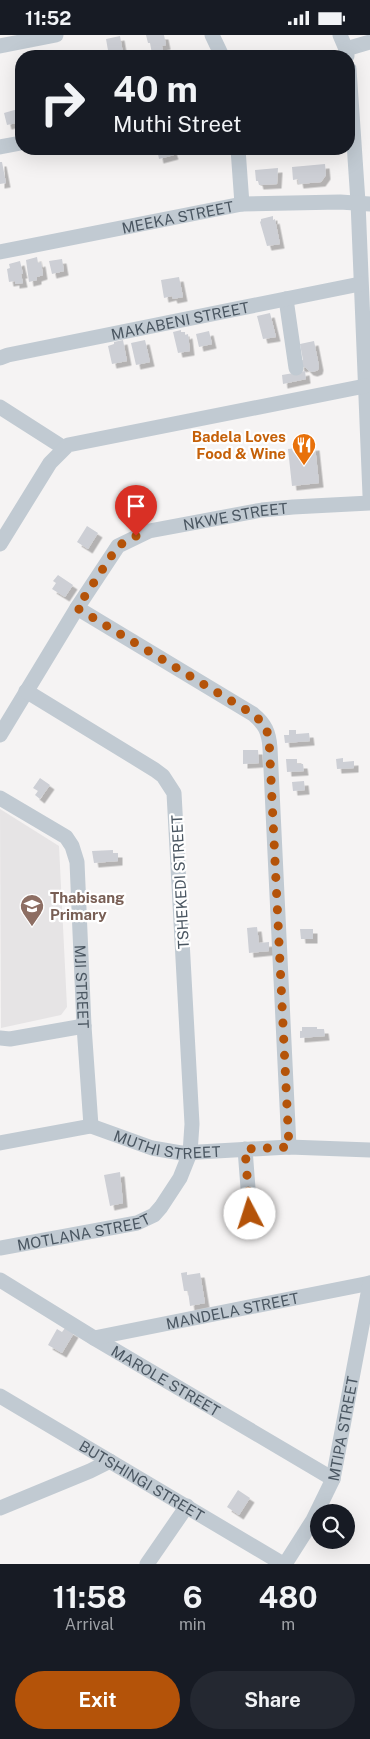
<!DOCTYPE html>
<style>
body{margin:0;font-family:"Public Sans",sans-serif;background:#242831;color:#f1f3f6;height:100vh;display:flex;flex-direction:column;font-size:19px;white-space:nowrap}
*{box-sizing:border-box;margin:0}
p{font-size:16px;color:#9ea1a6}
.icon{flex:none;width:28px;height:28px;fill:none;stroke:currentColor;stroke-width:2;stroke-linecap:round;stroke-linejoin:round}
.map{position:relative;height:1529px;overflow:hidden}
.details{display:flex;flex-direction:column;background:#171b24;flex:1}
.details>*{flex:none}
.top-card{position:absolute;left:15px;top:15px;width:340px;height:105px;border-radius:20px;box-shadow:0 5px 20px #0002;background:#171b24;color:#f1f3f6;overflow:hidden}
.fabs{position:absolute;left:310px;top:1469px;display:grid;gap:10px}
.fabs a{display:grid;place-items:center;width:45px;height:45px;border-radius:50%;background:#171b24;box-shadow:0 5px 20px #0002;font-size:25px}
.pin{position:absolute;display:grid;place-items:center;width:42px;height:42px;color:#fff;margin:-51px -21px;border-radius:50% 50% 50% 0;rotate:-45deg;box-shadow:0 0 5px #0007}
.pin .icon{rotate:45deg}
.me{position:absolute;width:55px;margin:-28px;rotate:355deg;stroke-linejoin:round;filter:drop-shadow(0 0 4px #0008)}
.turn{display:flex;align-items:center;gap:18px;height:105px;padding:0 15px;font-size:22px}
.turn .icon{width:65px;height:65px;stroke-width:2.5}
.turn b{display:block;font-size:35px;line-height:42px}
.eta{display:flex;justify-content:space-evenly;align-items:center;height:85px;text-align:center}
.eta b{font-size:30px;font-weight:700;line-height:35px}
.action{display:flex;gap:10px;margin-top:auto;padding:10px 15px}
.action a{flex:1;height:58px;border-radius:30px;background:#b45309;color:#fff;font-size:20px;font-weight:700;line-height:58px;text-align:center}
.action a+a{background:#242831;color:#f1f3f6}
.status{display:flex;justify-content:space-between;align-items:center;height:35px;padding:0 25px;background:#171b24;direction:ltr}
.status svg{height:14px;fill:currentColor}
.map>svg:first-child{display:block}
</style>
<div class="status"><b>11:52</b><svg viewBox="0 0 49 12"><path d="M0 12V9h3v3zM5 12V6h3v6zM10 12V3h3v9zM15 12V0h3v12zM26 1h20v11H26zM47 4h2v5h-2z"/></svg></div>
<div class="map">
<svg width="370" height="1529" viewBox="0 0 370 1529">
<defs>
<filter id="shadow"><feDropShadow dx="4.5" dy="4.5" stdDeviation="0" flood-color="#0004"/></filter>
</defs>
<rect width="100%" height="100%" fill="#f5f3f3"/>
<path fill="#e6e4e5" d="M0,774L59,811L67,972L61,980L1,993Z"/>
<path fill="#cdcfd5" filter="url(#shadow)" d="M146,0H164L166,10L162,11L163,17L152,19L150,8H148Z
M120,1L123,18L116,21H109L106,4Z
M18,74L21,87L7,90L4,78Z
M157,114H172L174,120L159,124Z
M0,127H2L6,148L0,149Z
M325,129L326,140L321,147L299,149L298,144L293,145L292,132Z
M278,133L277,149L259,150L258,146H256L255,135Z
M273,181V185L275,184L280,209L267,211L260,187L261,186V184Z
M37,222L38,228L41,227L43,240L37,242V245L29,247L26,225Z
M62,224L64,236L52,239L49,226Z
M20,226L23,239H21L23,248L15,249V246L9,247L7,234L10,233L9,229Z
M179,242L183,262L173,264L172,261L164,263L161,245Z
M270,278L276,302L263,304L257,281Z
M181,295V297H185V300L188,299L190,316L178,318L173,297Z
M209,296L212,309L199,312L196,299Z
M123,305L127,326L112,329L108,311L114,309V307Z
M145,305L150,327L136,330L131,308Z
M314,306L319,331L318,335L313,337L309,336L305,332L300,333L299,326L303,325L300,309Z
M305,336L306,344L283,349L282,340Z
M315,411L319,448L292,451L288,414Z
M87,491L98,498L88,514L77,507Z
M58,540L73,550L65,562L52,554L56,548L53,546Z
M289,695H296V699L309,698L310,706L285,708L284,700H289Z
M243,715H258L259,728L243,729Z
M343,723V727L354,726V733L337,734L336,724Z
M286,724H297V729H303L304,736L287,737Z
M40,743L50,750L40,764L35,760L38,756L33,753Z
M304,746L305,755L293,756L292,747Z
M113,815V818H118V826L94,828L92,816Z
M257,892L259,908L269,907V916L249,918L247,893Z
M300,894H313V904H301Z
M302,992H317V994H324L325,1001L300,1003V996H302Z
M120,1137L123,1168L110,1171L104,1140Z
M187,1237V1240L200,1238L205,1268L190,1271L188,1256H184L181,1238Z
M65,1293L74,1298L62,1318L48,1310L57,1294L62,1297Z
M238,1455L250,1463L239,1480L227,1472Z"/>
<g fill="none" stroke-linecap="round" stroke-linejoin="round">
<g stroke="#c1cad2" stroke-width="15">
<path d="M212,0L222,21"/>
<path d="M340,0L346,14L347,21"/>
<path d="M0,11L56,0"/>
<path d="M346,14L370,7"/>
<path d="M349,34L358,167L370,460"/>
<path d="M0,112L21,108"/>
<path d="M238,114L242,169"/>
<path id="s1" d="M0,217L242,169L340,167L370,169"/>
<path d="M286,264L296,333"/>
<path id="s2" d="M0,323L8,320L360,249"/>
<path d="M0,372L64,413"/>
<path d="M0,509L50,428L68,410L365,351"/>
<path d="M77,573L253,679C265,689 269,697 270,713L289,1112"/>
<path id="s3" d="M0,700L77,573L118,511L149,496L262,475L293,472L370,468"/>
<path id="s4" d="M0,763L66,802L72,811L77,827L84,991L91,1091"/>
<path d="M0,1003L10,1004L84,991"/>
<path id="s5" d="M0,1108L91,1091L152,1113L181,1118L289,1112L370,1115"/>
<path d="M245,1114L250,1179"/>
<path id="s6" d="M0,1213L137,1188L154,1180L161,1172L180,1143L190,1118L192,1089L174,758L163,741L155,735L26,656"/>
<path id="s7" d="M0,1245L94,1303L333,1444"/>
<path id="s8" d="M94,1303L370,1248"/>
<path id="s9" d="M0,1361L283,1529"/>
<path d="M0,1473L90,1436L110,1426"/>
<path d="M147,1529L187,1471"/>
<path id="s10" d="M285,1529L313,1485L333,1444L370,1248"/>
</g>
</g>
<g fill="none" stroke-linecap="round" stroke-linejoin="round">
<path stroke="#b45309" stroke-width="9" stroke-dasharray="0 16.2" d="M136,501L118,511L77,573L253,679L265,690L269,703L289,1112L245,1114L250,1179"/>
</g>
<defs>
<g id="restaurant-pin" transform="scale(1.25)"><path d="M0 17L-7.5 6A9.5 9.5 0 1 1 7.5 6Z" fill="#e8710a" stroke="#fff"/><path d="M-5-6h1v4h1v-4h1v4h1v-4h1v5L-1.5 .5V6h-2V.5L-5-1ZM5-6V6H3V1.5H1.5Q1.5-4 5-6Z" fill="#fff"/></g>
<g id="school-pin" transform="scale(1.25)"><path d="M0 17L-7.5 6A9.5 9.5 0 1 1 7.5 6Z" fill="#8d6e63" stroke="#fff"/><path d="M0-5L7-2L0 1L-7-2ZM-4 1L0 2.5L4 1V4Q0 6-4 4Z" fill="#fff"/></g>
</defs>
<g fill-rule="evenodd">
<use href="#restaurant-pin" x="304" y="410"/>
<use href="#school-pin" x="32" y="871"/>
</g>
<g text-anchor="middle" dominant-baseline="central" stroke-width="4.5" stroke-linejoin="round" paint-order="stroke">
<g font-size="15" fill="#4a5661" stroke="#fff">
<text stroke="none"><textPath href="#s1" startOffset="181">MEEKA STREET</textPath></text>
<text stroke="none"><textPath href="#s2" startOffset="184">MAKABENI STREET</textPath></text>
<text stroke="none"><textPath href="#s3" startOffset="345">NKWE STREET</textPath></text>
<text transform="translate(180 847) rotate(-93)">TSHEKEDI STREET</text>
<text stroke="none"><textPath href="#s4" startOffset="229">MJI STREET</textPath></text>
<text stroke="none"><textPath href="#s5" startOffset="172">MUTHI STREET</textPath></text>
<text stroke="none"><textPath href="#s6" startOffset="85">MOTLANA STREET</textPath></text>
<text stroke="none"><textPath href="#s8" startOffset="141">MANDELA STREET</textPath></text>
<text stroke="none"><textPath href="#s7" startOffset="194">MAROLE STREET</textPath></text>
<text stroke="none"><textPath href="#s10" startOffset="149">MTIPA STREET</textPath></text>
<text stroke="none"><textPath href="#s9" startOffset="165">BUTSHINGI STREET</textPath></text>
</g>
<g font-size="15" font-weight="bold" fill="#c56008" stroke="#fff" text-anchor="end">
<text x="286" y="401">Badela Loves<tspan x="286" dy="17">Food &amp; Wine</tspan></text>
</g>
<g font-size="15" font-weight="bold" fill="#785e54" stroke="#fff" text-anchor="start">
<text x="50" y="862">Thabisang<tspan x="50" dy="17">Primary</tspan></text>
</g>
</g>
</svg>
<div class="fabs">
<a><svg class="icon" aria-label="search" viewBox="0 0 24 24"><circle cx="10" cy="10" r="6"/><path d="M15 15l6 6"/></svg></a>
</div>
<div class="pin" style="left:136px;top:501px;background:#d93025"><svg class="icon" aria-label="arrive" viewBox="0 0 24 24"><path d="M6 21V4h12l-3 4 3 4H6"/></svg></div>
<svg class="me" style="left:250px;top:1179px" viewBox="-20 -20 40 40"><circle r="19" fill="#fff"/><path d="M0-13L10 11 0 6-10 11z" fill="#b45309"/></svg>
<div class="top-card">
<div class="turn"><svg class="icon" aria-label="right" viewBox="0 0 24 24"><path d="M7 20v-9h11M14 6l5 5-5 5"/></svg><div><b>40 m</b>Muthi Street</div></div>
</div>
</div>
<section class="details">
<div class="eta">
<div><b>11:58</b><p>Arrival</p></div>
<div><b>6</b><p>min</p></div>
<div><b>480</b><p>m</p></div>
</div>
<div class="action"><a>Exit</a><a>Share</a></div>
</section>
